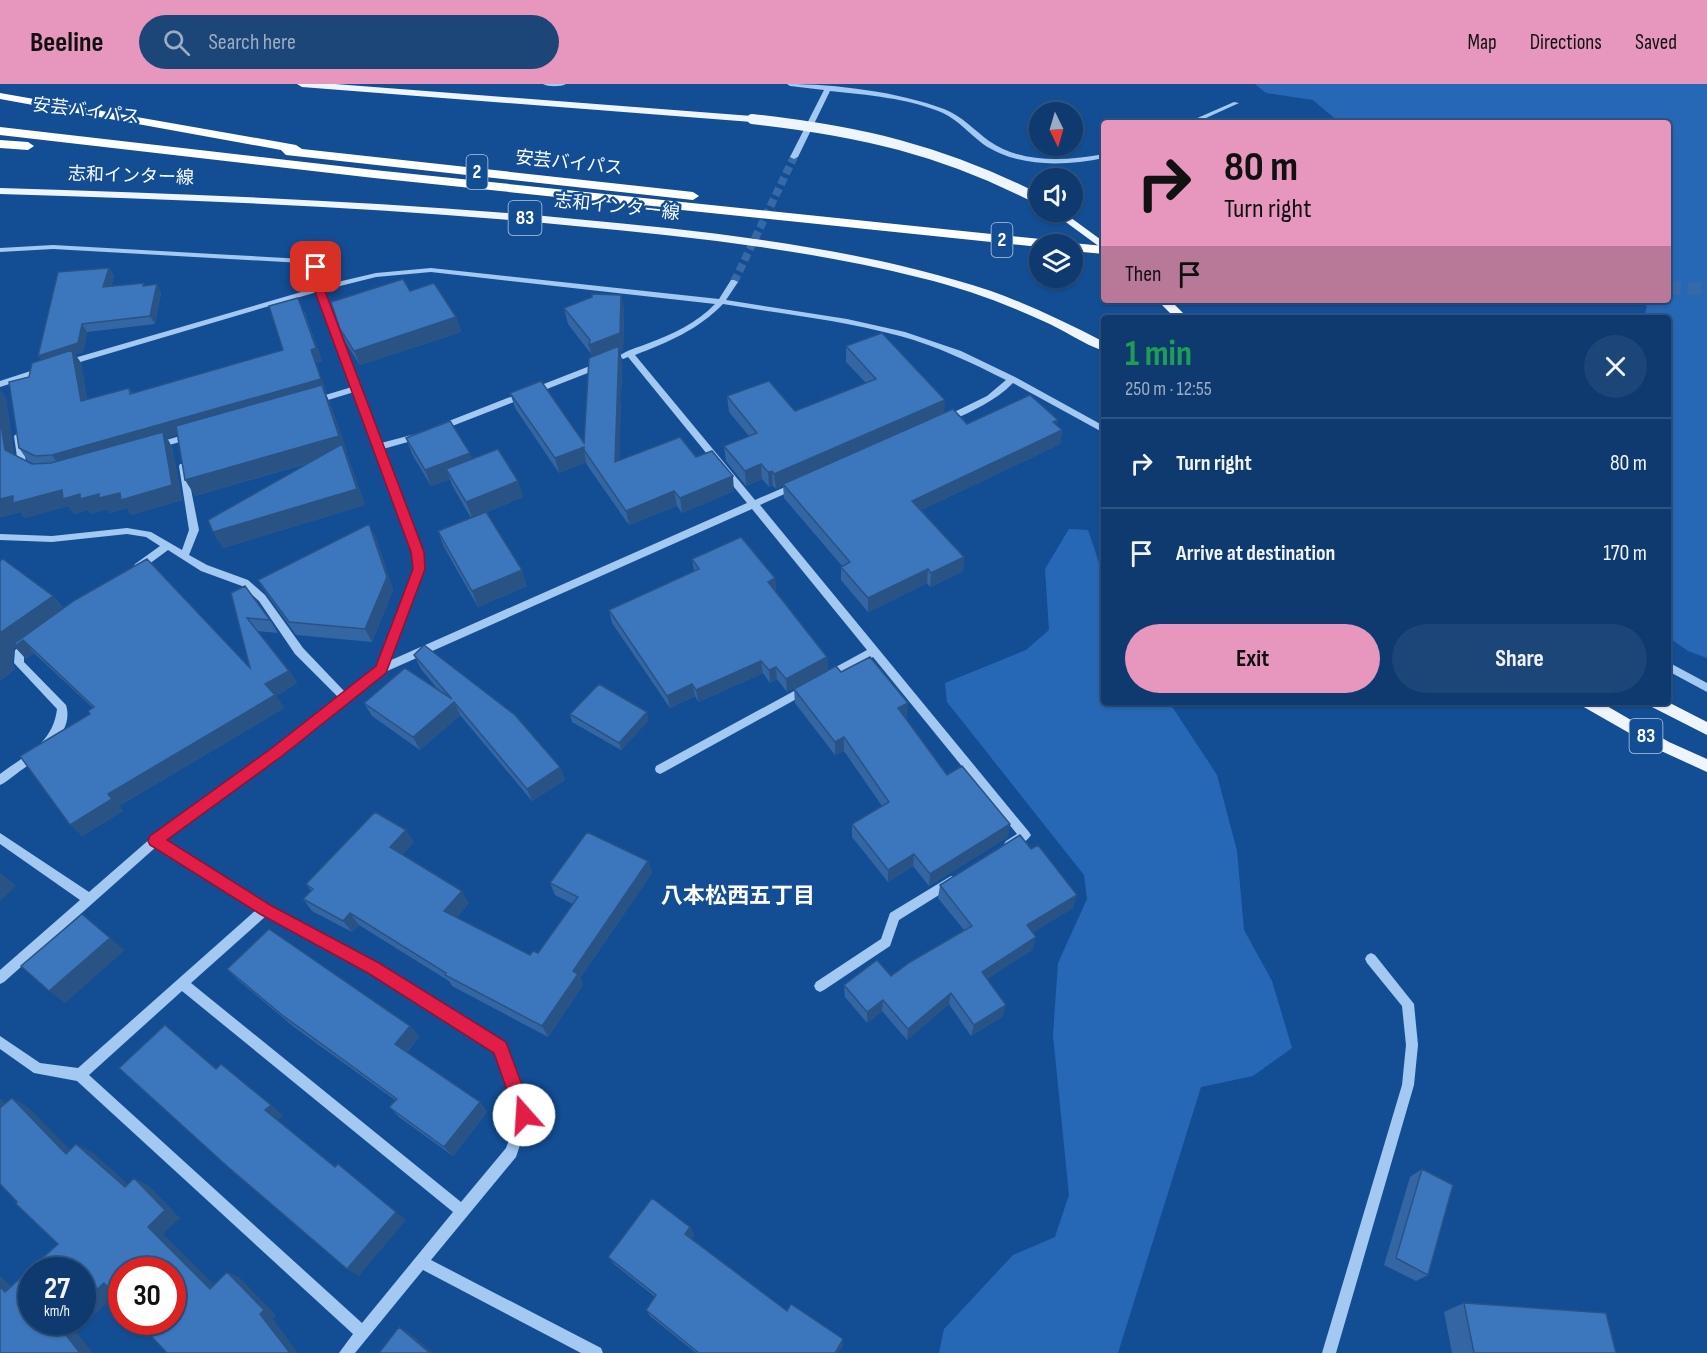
<!DOCTYPE html>
<meta charset="utf-8">
<style>
body{margin:0;font-family:"Sofia Sans Condensed","Noto Sans JP",sans-serif;background:#1c4578;color:#f1f3f6;height:100vh;display:flex;flex-direction:column;font-size:22px;white-space:nowrap}
*{box-sizing:border-box;margin:0}
p{font-size:20px;color:#9badc3}
.icon{flex:none;width:33px;height:33px;fill:none;stroke:currentColor;stroke-width:2;stroke-linecap:round;stroke-linejoin:round}
.map{position:relative;flex:1;overflow:hidden}
.sheet{position:absolute;left:1101px;top:231px;width:570px;height:390px;display:flex;flex-direction:column;background:#0e3a70;border-radius:6px;box-shadow:0 2px 4px #0004,0 0 0 2px #2e5483}
.sheet>*{flex:none}
.banner{position:absolute;left:1101px;top:36px;width:570px;height:183px;border-radius:6px;box-shadow:0 2px 4px #0004,0 0 0 2px #2e5483;background:#e797bd;color:#111;overflow:hidden}
.needle{width:39px;rotate:175deg}
.buttons{position:absolute;left:1029px;top:18px;display:grid;gap:12px}
.buttons a{display:grid;place-items:center;width:54px;height:54px;border-radius:50%;background:#0e3a70;box-shadow:0 2px 4px #0004,0 0 0 2px #2e5483;font-size:30px}
.speed{position:absolute;left:18px;top:1173px;display:flex;gap:12px;font-size:30px;font-weight:700;text-align:center}
.speed>*{display:grid;place-content:center;width:78px;height:78px;border-radius:50%;background:#0e3a70;box-shadow:0 2px 4px #0004,0 0 0 2px #2e5483;line-height:1}
.speed small{font-size:15px;font-weight:400}
.speed .limit{border:9px solid #d22;background:#fff;color:#111}
.pin{position:absolute;display:grid;place-items:center;width:51px;height:51px;color:#fff;margin:-26px;border-radius:12px;box-shadow:0 3px 9px #0006}
.me{position:absolute;width:66px;margin:-33px;rotate:341deg;stroke-linejoin:round;filter:drop-shadow(0 0 4px #0008)}
.turn{display:flex;align-items:center;gap:21px;height:126px;padding:0 24px;font-size:27px}
.turn .icon{width:78px;height:78px;stroke-width:2.5}
.turn b{display:block;font-size:42px;line-height:51px}
.then{display:flex;align-items:center;height:57px;padding:0 24px;background:#0003;gap:12px;font-size:22px}
.round{display:grid;place-items:center;flex:none;width:63px;height:63px;border-radius:32px;background:#1c4578}
.overview{display:flex;align-items:center;justify-content:space-between;height:102px;padding:0 24px}
h1{font-size:36px;font-weight:700;line-height:45px;color:#1e9e55}
.primary-button{display:flex;gap:12px;margin-top:auto;padding:12px 24px}
.primary-button a{flex:1;height:69px;border-radius:36px;background:#e797bd;color:#111;font-size:24px;font-weight:700;line-height:69px;text-align:center}
.primary-button a+a{background:#1c4578;color:#f1f3f6}
ul{padding:0;list-style:none}
li{display:flex;align-items:center;gap:18px;height:90px;padding:0 24px;border-top:2px solid #2e5483}
li div{flex:1}
li b{display:block;font-size:22px}
li em{font-style:normal}
header{display:flex;align-items:center;gap:36px;box-sizing:border-box;height:84px;padding:0 30px;background:#e797bd;color:#111}
header strong{font-size:28px}
nav{display:flex;gap:33px;margin-inline-start:auto;font-size:21px}
.search{width:420px;height:54px;background:#1c4578;display:flex;align-items:center;gap:15px;box-sizing:border-box;padding:0 21px;border-radius:33px;color:#9badc3;font-size:22px}
.map>svg:first-child{display:block}
</style>
<header>
<strong>Beeline</strong>
<div class="search"><svg class="icon" aria-label="search" viewBox="0 0 24 24"><circle cx="10" cy="10" r="6"/><path d="M15 15l6 6"/></svg>Search here</div>
<nav><a>Map</a><a>Directions</a><a>Saved</a></nav>
</header>
<div class="map">
<svg width="1707" height="1269" viewBox="0 0 1707 1269">
<rect width="100%" height="100%" fill="#134e95"/>
<path fill="#2668b5" d="M1255,0H1707V574L1688,567L1668,553V234H1643L1647,223L1641,216H1668V39H1340L1313,16L1266,9Z
M1069,445L1088,446L1104,494V618H1169L1217,691L1237,767L1244,846L1272,897L1292,964L1253,992L1201,1003L1118,1269H939L944,1245L1013,1171L1055,1153L1069,1111L1053,951L1058,879L1087,815L1084,791L947,618L945,599L1026,566L1049,546L1045,485Z"/>
<g fill="none" stroke-linecap="round" stroke-linejoin="round">
<path stroke="#3669a5" stroke-width="8" stroke-dasharray="8 4" stroke-linecap="butt" d="M734,198L794,73"/>
<path stroke="#3669a5" stroke-width="13" stroke-dasharray="13 7" stroke-linecap="butt" d="M1668,204L1707,205"/>
<path fill="#a3c8f2" fill-rule="evenodd" d="M543,0H566C561,3 548,3 543,0Z
M787,0C835,0 899,8 944,25C962,32 974,46 989,57C1022,80 1067,77 1104,70V74C1065,82 1018,84 983,60C970,50 958,36 943,29C908,14 867,11 830,7L798,73L794,75L790,73L824,6L790,2Z
M1234,18L1239,19L1195,39H1186Z
M53,161L303,175L319,181L329,200L376,189L431,184L719,215L731,196H734L738,198L726,216L847,235L905,248L961,267L1015,293L1104,342V349L1013,299C995,317 973,327 950,337H944V333L987,312L1006,296C972,279 937,262 900,252C842,236 782,230 723,220C698,246 668,258 635,271L755,416L792,400H798L800,402L798,404L760,421L1029,748L1031,751C1027,758 1014,766 1006,763L1004,760L1006,757L1017,750L873,573L831,596H823L822,593L823,590L867,566L752,425L385,588L281,671L164,757L269,821L378,880L505,960L530,1031L516,1073L431,1176L601,1264L603,1269H581L423,1186L355,1269H339L353,1250L77,997L34,989L0,965V952L40,979L78,984L256,826L156,763L4,898L0,900V886L80,816L0,760V749L89,808L151,754L273,665L338,613L295,570L259,517L242,502L201,487L168,466L141,486H135L133,483L135,480L160,462L146,453L127,450L52,458L0,456V450L52,452L127,444L151,448L182,466L189,446L179,382L180,380H186L199,446L189,471L207,481L248,496L265,511L303,564L345,608L377,583L414,485L412,468L354,308L315,320L311,317L312,315L352,303L317,208L70,281L67,282L63,279L64,277L322,202L313,185L302,179L53,165L0,168V164ZM431,188L715,220C697,239 673,250 649,259C639,263 627,266 619,272L623,275L628,273L747,419L389,577L424,485L422,468L383,365L422,354L423,352L419,349L381,359L324,206L376,193ZM266,832L370,888L496,968L518,1031L506,1064L461,1118L191,899ZM182,907L453,1128L362,1239L89,991Z
M600,278L604,281L603,283L442,346L439,347L435,344L436,342Z
M43,283L47,286L46,288L0,303V297Z
M18,349L22,352L26,378L33,383L32,385H26L18,380L14,352Z
M190,349L193,350V354L156,365L152,362L153,360Z
M31,557L36,561L24,571V578L66,621C75,650 40,673 20,687C13,692 7,698 0,701V690C25,671 53,660 57,625L14,579L15,566Z
M1668,578L1707,599V608L1668,587Z
M805,601L809,602L810,605L809,608L664,688L660,690L656,688L655,685L656,682Z
M951,792L955,793L957,797L955,801L899,836L890,862L824,906L820,908L816,906L814,902L816,898L881,855L890,829Z
M1371,869L1375,871L1414,920L1418,961L1414,1001L1336,1269H1322L1402,1001L1406,961L1402,922L1367,879L1365,875L1367,871Z"/>
<path fill="#eef5ff" fill-rule="evenodd" d="M297,0H335L752,32L757,35L752,38L302,3Z
M0,104C192,110 384,117 575,135C715,148 857,163 991,207C1030,221 1067,239 1104,258V267C1083,260 1064,246 1043,237C1004,219 963,204 921,194C807,165 691,153 575,142C384,123 192,116 0,110Z
M1052,128H1063L1104,158V166Z
M1157,216H1170L1188,234H1175Z
M1580,618H1600L1669,658L1707,675V688L1659,666L1582,622Z
M1648,618H1668L1707,638V651L1650,622Z"/>
<path fill="#fff" fill-rule="evenodd" d="M0,9L296,61L302,65L693,108L699,112L693,116L286,71L281,66L0,15Z
M0,43L374,86L1050,156L1057,160H1040V163L374,94L0,51Z
M0,56L28,58L34,62L28,66L0,64Z
M1072,159L1104,162V170L1072,167V160H1067Z"/>
<path stroke="#eef5ff" stroke-width="10" d="M752,35C860,47 943,66 1040,116"/>
</g>
<path fill="#3466a3" d="M109,184L114,192L111,203L145,202L157,200L161,209L155,240L87,248L83,268L75,270L81,279L87,316L129,304L132,309L283,266L304,227L322,277L316,279L326,308H325L329,317L347,368H346L365,421L223,464L213,448L309,379L195,412L177,350L167,354L172,363L182,416L131,431L127,424L110,429L107,425L91,430L88,426L74,430L68,422L25,434L20,428L2,433L0,432V306L6,314L14,371L32,380H35L28,377L19,364L41,276Z
M410,207L456,233L461,248L360,281L346,259L340,245Z
M621,211L624,227L623,266L620,267L622,277L619,377L696,373L734,407L682,429L677,422L629,441L587,381L586,378L559,389L515,324L510,309L584,359L592,273L591,270L568,240L564,224Z
M846,262L944,329L967,340L1057,341L1062,346L1060,360L921,426L964,473L963,487L930,503L927,499L868,528L841,496V483L842,482L784,414L783,401L776,405L773,402L769,403L762,395L746,402L726,377L724,362L749,352L729,328L727,312L795,327L866,299L846,278Z
M406,354L472,375L518,397L523,413L487,428L527,502L478,523L444,463L438,447L471,434L452,401L450,395L431,402L412,370Z
M369,440L376,454L393,506L372,558L296,551L266,509L258,496Z
M692,475L775,494L776,507L827,573L828,585L787,608L777,595L770,599L763,589L698,618L695,612L670,624L612,539L609,526L694,487Z
M0,477L53,512L63,524L250,584L231,509L270,536L278,549L257,547L289,587L297,599L276,612L284,624L119,722L123,727L82,752L90,630L93,624L34,569L26,575L15,563L14,564L12,579L15,585L0,597Z
M414,571L560,683L565,696L532,717L460,631L420,666L372,632L364,619L440,608L421,585Z
M841,588L907,633L905,634L947,691L1008,753L929,802L913,782L888,798L852,753V740L882,722L844,667L835,671L795,619L794,605Z
M570,630L649,636L621,666L572,638Z
M414,758L402,771L469,819L456,834L530,871L538,869L573,820L555,811L550,799L648,777L652,789L580,894L583,901L548,953L452,902L449,897L359,841L352,848L312,827L303,815L311,807L306,800Z
M940,801L1073,824L1033,848V865L987,895L1003,932L971,952L949,920L907,956L882,927L867,939L845,913L844,901L891,892L964,846L938,814Z
M227,885L410,942L419,953L407,968L480,1018L487,1028L453,1072L399,1033L389,1023L395,1016L294,943L239,897Z
M1422,1085L1428,1191L1416,1197L1384,1181L1410,1093Z
M690,1143L694,1151L691,1155L787,1227L843,1261L838,1269H696L650,1232L646,1226L655,1213L614,1180L608,1173Z
M1464,1219L1616,1269H1452L1444,1228Z"/>
<path fill="#2a5385" d="M109,184L114,192L108,212L103,203Z
M157,200L161,209L155,240L150,232Z
M621,211L624,227L623,266L620,267L622,277L619,393L589,261Z
M298,214L322,277L316,279L326,308H325L329,317L347,368H346L365,421L223,464L213,448L345,368L195,412L185,396L325,308L167,354L172,363L182,416L131,431L127,424L110,429L107,425L91,430L88,426L74,430L68,422L25,434L20,428L2,433L0,431V415L13,412L62,406L80,410L120,409L172,401L61,384L52,371L311,266Z
M456,233L461,248L360,281L354,267Z
M82,240L87,248L83,268L75,270L81,279L89,330L44,280L38,272Z
M0,306L6,314L16,381L5,366L0,334Z
M945,316L944,331L776,405L774,390Z
M1058,336L1055,349L1062,346L1060,360L911,431L912,417Z
M584,363V366L586,378L559,389L555,374Z
M470,369L476,385H446L450,395L431,402L425,386Z
M761,380L762,395L746,402L745,387Z
M772,387L773,402L769,403L768,388Z
M733,392L734,407L682,429L680,414Z
M518,397L523,413L472,434L466,418Z
M674,407L677,422L629,441L626,427Z
M369,440L376,454L393,506L372,558L365,545Z
M964,473L963,487L930,503L931,489Z
M928,485L927,499L868,528V514Z
M522,486L527,502L478,523L472,507Z
M775,494L776,507L768,498Z
M53,512L65,527L24,557L34,569L26,575L15,563L14,564L12,579L15,585L0,597V549Z
M827,573L828,585L787,608L786,595Z
M761,577L763,589L698,618L696,606Z
M776,583L777,595L770,599L769,586Z
M289,587L297,599L276,612L284,624L119,722L123,727L82,752L70,741L108,710L265,600Z
M692,600L695,612L670,624L667,612Z
M454,618L460,631L420,666L413,653Z
M908,619L907,633L897,638L898,624Z
M647,628L649,636L621,666L619,659Z
M844,653V667L835,671V658Z
M560,683L565,696L532,717L527,705Z
M1010,740L1008,753L929,802L930,790Z
M406,746L414,758L398,776L390,763Z
M914,770L913,782L888,798V786Z
M648,777L652,789L580,894L583,901L548,953L542,942L573,887Z
M1,789L16,802L0,817V790Z
M462,807L469,819L451,839L444,827Z
M1077,811L1073,824L1024,854L1027,841Z
M350,829L359,841L352,848L343,837Z
M1036,853L1033,865L979,900L982,888Z
M110,854L125,866L65,919L49,907Z
M951,909L949,920L907,956L908,945Z
M883,916L882,927L867,939V928Z
M1006,921L1003,932L971,952L974,941Z
M410,942L419,953L404,971L395,960Z
M221,980L283,1031L278,1036L265,1026Z
M0,1014L18,1032L0,1021Z
M12,1014L28,1023L82,1078L66,1070Z
M480,1018L487,1028L453,1072L444,1063Z
M76,1060L92,1068L140,1111L125,1103Z
M338,1080L406,1136L359,1192L347,1185Z
M134,1094L149,1102L180,1134L163,1150L224,1211L210,1205L148,1143Z
M690,1143L694,1151L689,1158L685,1150Z
M227,1188L240,1194L276,1231L273,1235L298,1269H290Z
M0,1192L24,1214L5,1208L0,1203Z
M104,1199L120,1206L76,1248L93,1269H80L59,1242L63,1238H82V1219Z
M399,1243L409,1249L434,1269H430Z
M843,1255V1261L838,1269H835Z"/>
<path fill="#3c77be" stroke="#2a5385" stroke-width="1.5" d="M109,184L103,203L144,199L143,202L157,200L150,232L82,240L78,259L38,272L58,188Z
M403,195L410,207L434,199L456,233L354,267L340,245L331,218Z
M592,210L621,211L620,249L589,261L590,256L564,224L592,213Z
M298,214L316,264L311,266L321,295L52,371L35,372L19,364L9,298L29,293L32,279L72,266L81,317L129,304L130,310L283,266L269,222Z
M882,249L945,316L774,390L772,387L768,388L761,380L745,387L724,362L757,349L727,312L769,297L795,327L876,295L846,262Z
M619,262L615,378L680,353L696,373L712,367L733,392L680,414L674,407L626,427L584,366V363L555,374L510,309L541,297L584,359L589,274Z
M322,301L339,352L185,396L176,342Z
M1030,311L1058,336L1053,338L1062,346L912,417L964,473L931,489L928,485L868,514L841,483L850,478L783,400L953,325L967,340Z
M0,334L5,366L32,380L51,379L163,348L172,401L121,416L120,409L99,414V410L80,415V410L63,415L62,406L13,419V412L0,415Z
M450,337L470,369L425,386L406,354Z
M342,360L357,405L213,448L208,436Z
M498,365L518,397L466,418L446,385Z
M486,428L522,486L472,507L438,447Z
M369,440L387,493L365,545L289,538L258,496Z
M741,453L775,494L768,498L827,573L786,595L776,583L769,586L761,577L696,606L692,600L667,612L609,526L699,485L692,475Z
M3,475L53,512L0,549V477Z
M147,475L250,584L231,509L245,502L270,536L247,534L289,587L265,600L275,611L108,710L112,715L70,741L20,672L90,630L88,627L94,623L23,556L15,562V559L75,516Z
M424,561L515,631L560,683L527,705L454,618L413,653L364,619L405,584L452,615L414,571Z
M870,573L908,619L898,624L947,691L962,682L1010,740L930,790L914,770L888,786L852,740L889,718L844,653L835,658L794,605L836,582L841,588Z
M599,600L647,628L619,659L570,630Z
M375,728L406,746L390,763L462,807L444,827L530,871L533,867L538,869L578,813L550,799L587,748L648,777L573,887L578,890L542,942L445,891L446,889L350,829L343,837L303,815L313,805L306,800Z
M1020,751L1031,765L1038,761L1077,811L1027,841L1036,853L982,888L1006,921L974,941L951,909L908,945L883,916L867,928L844,901L877,876L891,892L910,878L972,842L940,801Z
M82,830L110,854L49,907L21,882Z
M269,845L410,942L395,960L480,1018L444,1063L389,1023L397,1015L282,931L227,885Z
M165,941L216,985L221,980L271,1021L265,1026L335,1083L338,1080L396,1128L347,1185L228,1083L119,984Z
M12,1014L66,1070L76,1060L125,1103L134,1094L165,1126L148,1143L210,1205L227,1188L264,1226L260,1230L290,1269H167L138,1238H172V1186H122V1219L104,1199L82,1219V1186H32V1238H63L59,1242L80,1269H0V1203L5,1208L58,1160L16,1120L17,1118L0,1100V1021L1,1023Z
M1422,1085L1453,1101L1428,1191L1396,1174Z
M652,1114L690,1143L685,1150L787,1227L791,1220L843,1255L835,1269H699L646,1226L656,1211L608,1173Z
M1464,1219L1606,1229L1616,1269H1474Z
M399,1243L430,1269H379Z"/>
<path fill="#e11d48" stroke="#92132f" stroke-width="1.5" d="M313,181H320L332,203L325,207L424,468L425,485L386,589L282,672L167,756L270,821L379,879L506,958L533,1031L530,1037L524,1039L518,1037L494,969L368,889L260,830L150,761L148,757L150,752L272,664L376,582L413,485L411,468L314,205L321,201L311,183Z"/>
<g text-anchor="middle" dominant-baseline="central" stroke-width="5" stroke-linejoin="round" paint-order="stroke">
<g font-size="18" fill="#fff" stroke="#134e95">
<text transform="translate(86 27) rotate(7)">安芸バイパス</text>
<text transform="translate(569 79) rotate(6)">安芸バイパス</text>
<text transform="translate(131 92) rotate(2)">志和インター線</text>
<text transform="translate(617 123) rotate(6)">志和インター線</text>
</g>
<g fill="#134e95" stroke="#b8cadf" stroke-width="1.5">
<rect x="466.5" y="71" width="21" height="34" rx="4.5"/>
<rect x="508.5" y="117" width="33" height="34" rx="4.5"/>
<rect x="991.5" y="139" width="21" height="34" rx="4.5"/>
<rect x="1629.5" y="635" width="33" height="34" rx="4.5"/>
</g>
<g font-size="20" font-weight="bold" fill="#fff">
<text x="477" y="88">2</text>
<text x="525" y="134">83</text>
<text x="1002" y="156">2</text>
<text x="1646" y="652">83</text>
</g>
<g font-size="22" font-weight="bold" fill="#fff" stroke="#134e95">
<text x="738" y="812">八本松西五丁目</text>
</g>
</g>
</svg>
<div class="buttons">
<a><svg class="needle" viewBox="-14 -14 28 28"><path d="M0-13l5 13h-10z" fill="#e53935"/><path d="M0 13l5-13h-10z" fill="#9badc3"/></svg></a>
<a><svg class="icon" aria-label="sound" viewBox="0 0 24 24"><path d="M4 9h4l5-4v14l-5-4H4zM17 9q2 3 0 6"/></svg></a>
<a><svg class="icon" aria-label="layers" viewBox="0 0 24 24"><path d="M12 4l9 5-9 5-9-5zM3 14l9 5 9-5"/></svg></a>
</div>
<div class="speed"><div>27<small>km/h</small></div><div class="limit">30</div></div>
<div class="pin" style="left:316px;top:183px;background:#d93025"><svg class="icon" aria-label="arrive" viewBox="0 0 24 24"><path d="M6 21V4h12l-3 4 3 4H6"/></svg></div>
<svg class="me" style="left:524px;top:1031px" viewBox="-20 -20 40 40"><circle r="19" fill="#fff"/><path d="M0-13L10 11 0 6-10 11z" fill="#e11d48"/></svg>
<div class="banner">
<div class="turn"><svg class="icon" aria-label="right" viewBox="0 0 24 24"><path d="M7 20v-9h11M14 6l5 5-5 5"/></svg><div><b>80 m</b>Turn right</div></div>
<div class="then">Then<svg class="icon" aria-label="arrive" viewBox="0 0 24 24"><path d="M6 21V4h12l-3 4 3 4H6"/></svg></div>
</div>
<section class="sheet">
<div class="overview"><div><h1>1 min</h1><p>250 m · 12:55</p></div><a class="round"><svg class="icon" aria-label="close" viewBox="0 0 24 24"><path d="M6 6l12 12M18 6L6 18"/></svg></a></div>
<ul>
<li><svg class="icon" aria-label="right" viewBox="0 0 24 24"><path d="M7 20v-9h11M14 6l5 5-5 5"/></svg><div><b>Turn right</b></div><em>80 m</em></li>
<li><svg class="icon" aria-label="arrive" viewBox="0 0 24 24"><path d="M6 21V4h12l-3 4 3 4H6"/></svg><div><b>Arrive at destination</b></div><em>170 m</em></li>
</ul>
<div class="primary-button"><a>Exit</a><a>Share</a></div>
</section>
</div>
